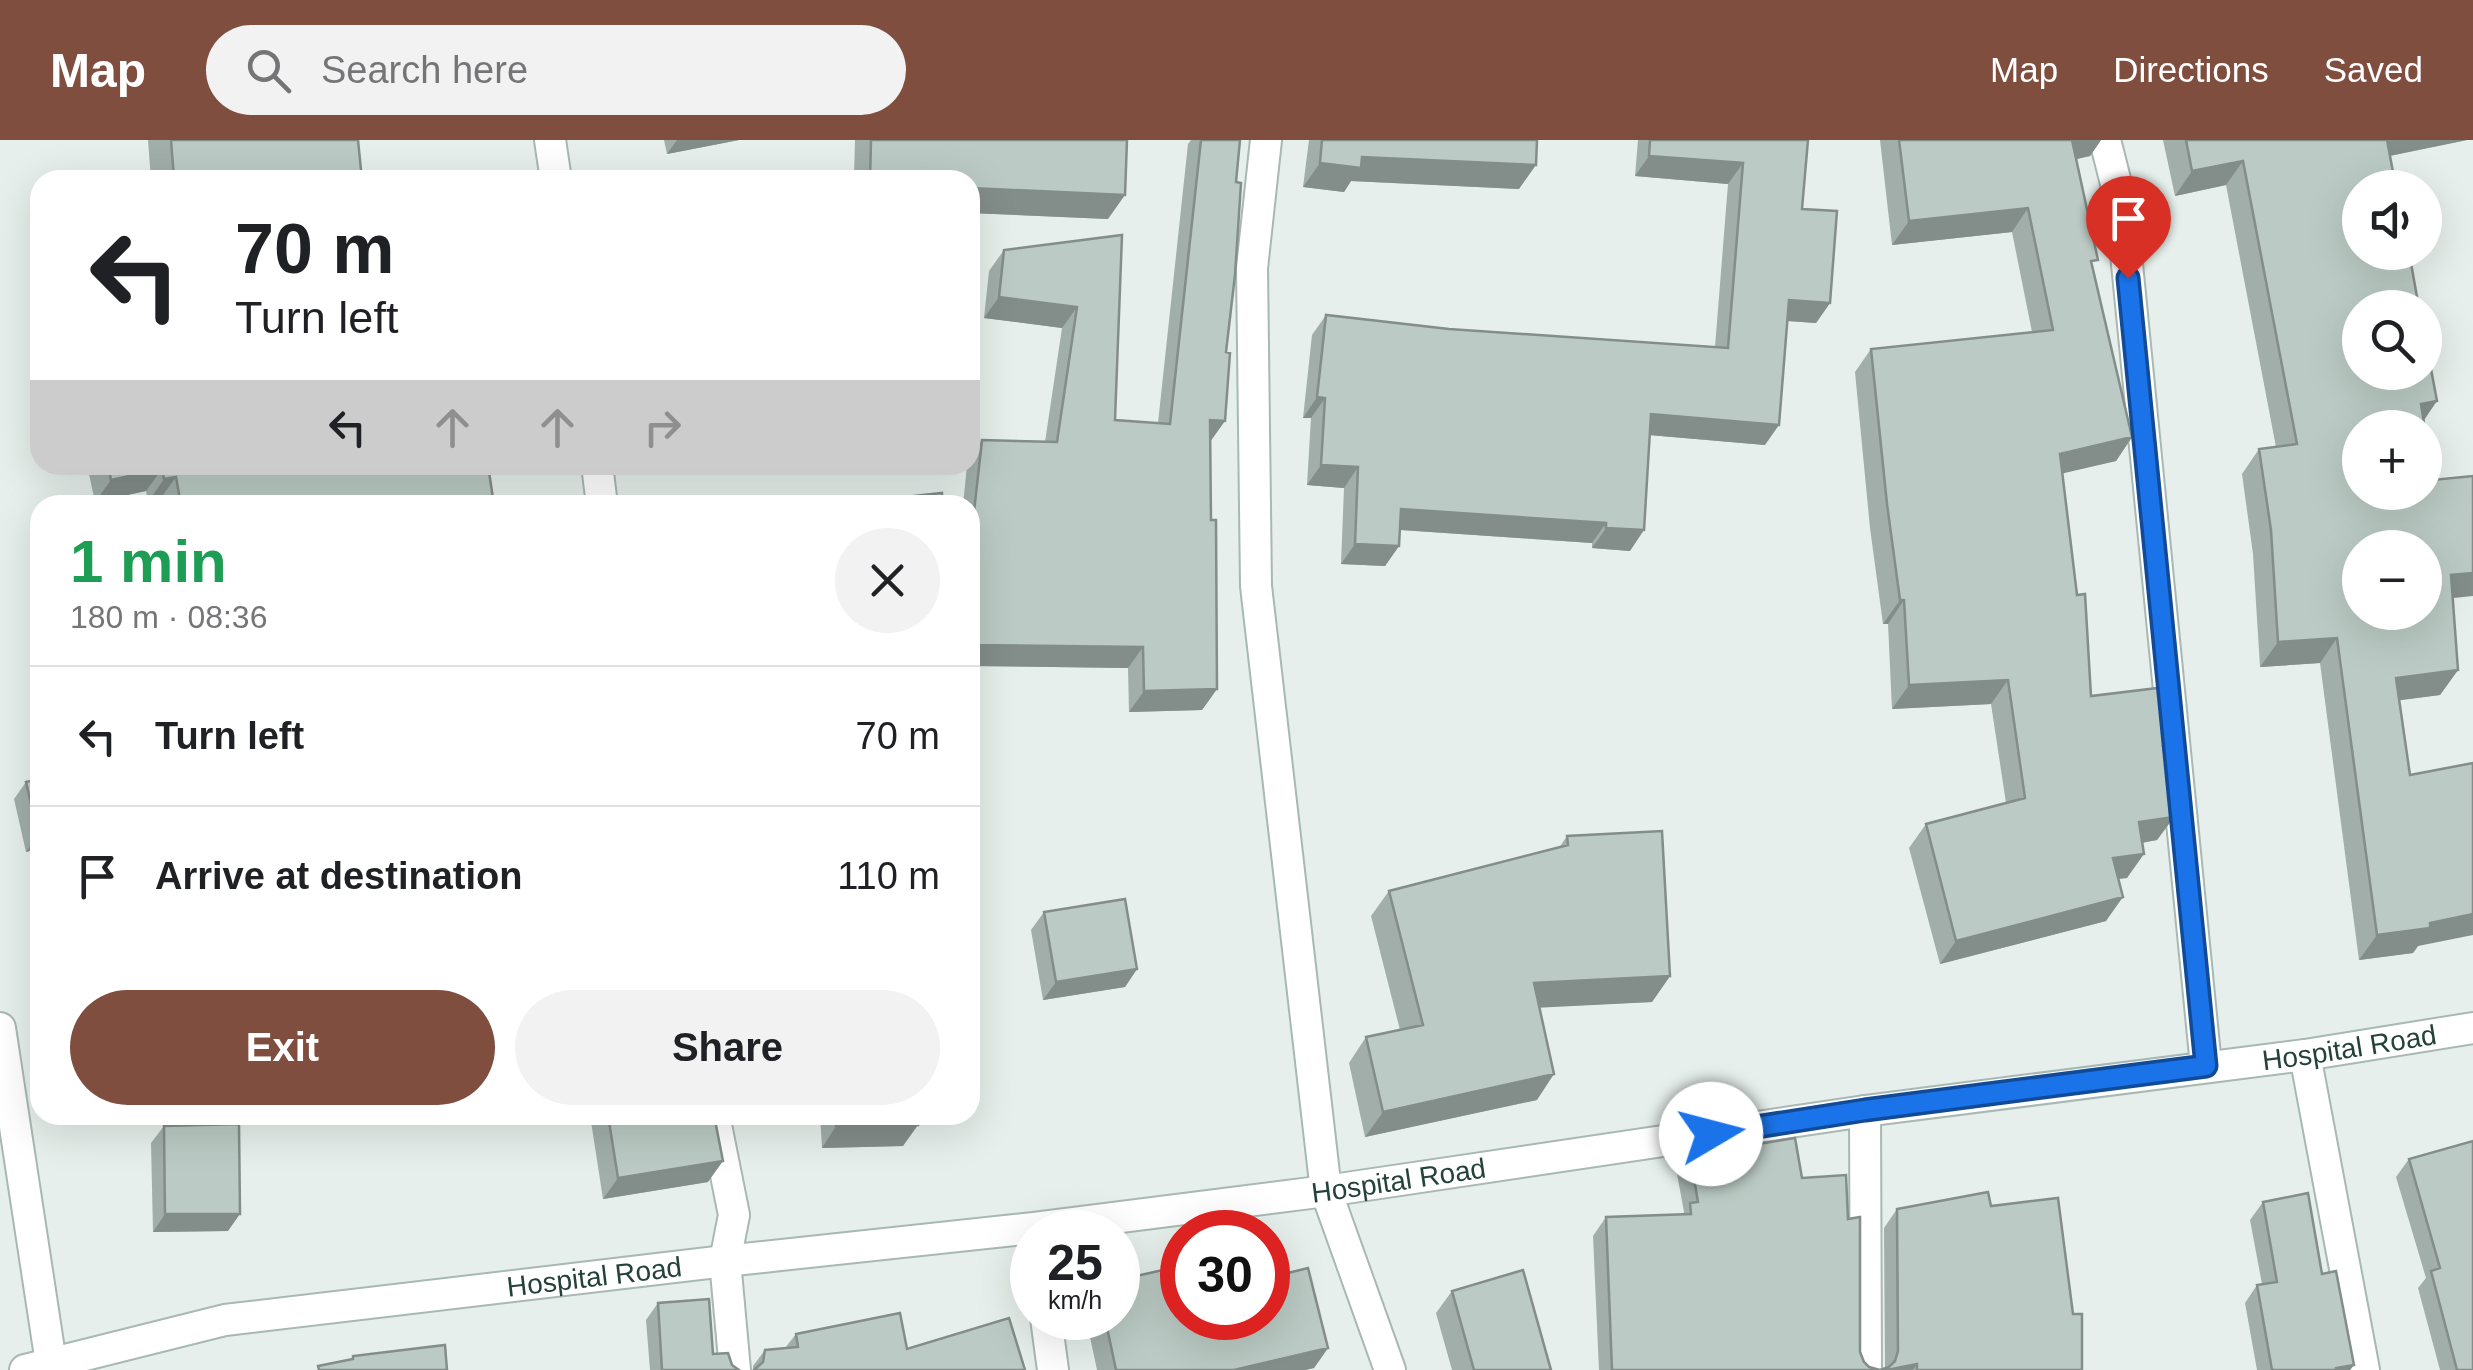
<!DOCTYPE html>
<meta charset="utf-8">
<style>
body{margin:0;font-family:Arial,sans-serif;background:#f2f2f2;color:#202124;height:100vh;display:flex;flex-direction:column;font-size:38px;white-space:nowrap}
*{box-sizing:border-box;margin:0}
p{font-size:32px;color:#757577}
.icon{flex:none;width:55px;height:55px;fill:none;stroke:currentColor;stroke-width:2;stroke-linecap:round;stroke-linejoin:round}
.map{position:relative;flex:1;overflow:hidden}
.panel{position:absolute;left:30px;top:355px;width:950px;height:630px;display:flex;flex-direction:column;background:#fff;border-radius:30px;box-shadow:0 10px 40px #0002}
.panel>*{flex:none}
.banner{position:absolute;left:30px;top:30px;width:950px;height:305px;border-radius:30px;box-shadow:0 10px 40px #0002;background:#fff;color:#202124;overflow:hidden}
.fabs{position:absolute;left:2342px;top:30px;display:grid;gap:20px}
.fabs a{display:grid;place-items:center;width:100px;height:100px;border-radius:50%;background:#fff;box-shadow:0 10px 40px #0002;font-size:50px}
.speed{position:absolute;left:1010px;top:1070px;display:flex;gap:20px;font-size:50px;font-weight:700;text-align:center}
.speed>*{display:grid;place-content:center;width:130px;height:130px;border-radius:50%;background:#fff;box-shadow:0 10px 40px #0002;line-height:1}
.speed small{font-size:25px;font-weight:400}
.speed .limit{border:15px solid #d22;background:#fff;color:#111}
.pin{position:absolute;display:grid;place-items:center;width:85px;height:85px;color:#fff;margin:-102px -42px;border-radius:50% 50% 50% 0;rotate:-45deg;box-shadow:0 0 10px #0007}
.pin .icon{rotate:45deg}
.me{position:absolute;width:110px;margin:-55px;rotate:82deg;stroke-linejoin:round;filter:drop-shadow(0 0 8px #0008)}
.turn{display:flex;align-items:center;gap:35px;height:210px;padding:0 40px;font-size:45px}
.turn .icon{width:130px;height:130px;stroke-width:2.5}
.turn b{display:block;font-size:70px;line-height:85px}
.lanes{display:flex;align-items:center;height:95px;padding:0 40px;background:#0003;justify-content:center;gap:50px;direction:ltr}
.lanes .off{opacity:.35}
.round{display:grid;place-items:center;flex:none;width:105px;height:105px;border-radius:52px;background:#f2f2f2}
.headline{display:flex;align-items:center;justify-content:space-between;height:170px;padding:0 40px}
h1{font-size:60px;font-weight:700;line-height:75px;color:#1e9e55}
.button{display:flex;gap:20px;margin-top:auto;padding:20px 40px}
.button a{flex:1;height:115px;border-radius:60px;background:#7f4e3f;color:#fff;font-size:40px;font-weight:700;line-height:115px;text-align:center}
.button a+a{background:#f2f2f2;color:#202124}
ul{padding:0;list-style:none}
li{display:flex;align-items:center;gap:30px;height:140px;padding:0 40px;border-top:2px solid #e0e0e0}
li div{flex:1}
li b{display:block;font-size:38px}
li em{font-style:normal}
header{display:flex;align-items:center;gap:60px;box-sizing:border-box;height:140px;padding:0 50px;background:#7f4e3f;color:#fff}
header strong{font-size:48px}
nav{display:flex;gap:55px;margin-inline-start:auto;font-size:35px}
.search{width:700px;height:90px;background:#f2f2f2;display:flex;align-items:center;gap:25px;box-sizing:border-box;padding:0 35px;border-radius:55px;color:#757577;font-size:38px}
.map>svg:first-child{display:block}
</style>
<header>
<strong>Map</strong>
<div class="search"><svg class="icon" aria-label="search" viewBox="0 0 24 24"><circle cx="10" cy="10" r="6"/><path d="M15 15l6 6"/></svg>Search here</div>
<nav><a>Map</a><a>Directions</a><a>Saved</a></nav>
</header>
<div class="map">
<svg width="2473" height="1230" viewBox="0 0 2473 1230">
<rect width="100%" height="100%" fill="#e6efeb"/>
<g fill="none" stroke-linecap="round" stroke-linejoin="round">
<g stroke="#a8b8b2" stroke-width="34">
<g id="minor">
<path d="M550,0L556,40"/>
<path d="M1266,0L1252,128L1256,446L1326,1051L1390,1230"/>
<path d="M2105,0L2121,63L2206,926"/>
<path d="M597,325L602,365"/>
<path d="M0,888L51,1223"/>
<path d="M2305,915L2364,1230"/>
<path d="M1865,971L1866,1230"/>
<path d="M714,975L734,1075L725,1121L735,1230"/>
<path d="M1046,1178L1053,1230"/>
<path id="s1" d="M25,1230L225,1180L725,1121L1034,1088L1326,1051L1865,971L2305,915L2473,888"/>
</g>
</g>
<use href="#minor" stroke="#fff" stroke-width="30"/>
</g>
<path fill="#a1aea9" d="M148,0H358L362,40H151Z
M664,0H739L667,14Z
M855,0H1127L1108,79L970,73V40H823L854,36Z
M1191,0H1240L1210,302L1211,380L1217,549L1202,570L1129,572L1128,528L970,526V365H963L967,325H970V318L982,300L1045,302L1062,188L984,178L989,131L1004,110L1122,95L1115,280L1158,283L1188,4Z
M1309,0H1537L1519,49L1351,41L1344,52L1303,47Z
M1638,0H1808L1802,69L1830,163L1816,183L1787,181L1765,305L1650,295L1630,411L1592,408V403L1400,390L1399,406L1385,426L1341,424L1344,348L1307,345L1311,278H1303L1312,195L1326,175L1449,189L1715,207L1728,44L1635,36Z
M1880,0H2101L2090,16L2076,19L2092,127L2132,297L2116,321L2062,333L2091,556L2164,609L2174,677L2157,700L2142,703L2127,738L2118,739L2106,781L1940,824L1909,708L1926,684L2006,663L1991,564L1892,569L1888,484H1883L1870,388L1855,232L1871,209L2032,192L2012,92L1892,105Z
M2163,0H2467L2390,16L2424,280L2453,458L2458,530L2440,555L2399,560L2418,806L2413,813L2359,820L2320,523L2260,527L2253,414L2242,334L2259,309L2276,307L2226,45L2175,56Z
M87,325H353L355,332L494,365H161L160,359L148,362L146,351L95,362Z
M40,639V708L26,712L14,659L26,642Z
M1567,696L1670,836L1652,862L1539,867L1537,960L1365,997L1349,923L1366,897L1400,890L1371,776L1389,751L1559,708Z
M1044,772L1137,829L1125,847L1043,860L1031,790Z
M590,975H714L708,1042L603,1059Z
M820,975H918L903,1006L822,1008Z
M164,986L228,1091L153,1092L151,1003Z
M1690,1015L1802,1038L1848,1079L1860,1212L1864,1222L1869,1227L1880,1230L1885,1228L1884,1088L1897,1069L1991,1066L2073,1174L2082,1230H1599L1593,1096L1606,1077L1683,1074L1684,1072L1677,1034Z
M2409,1019L2473,1230H2440L2418,1148L2426,1138L2396,1037Z
M2263,1062L2322,1134L2354,1225L2350,1230H2257L2245,1163L2257,1145L2262,1144L2250,1080Z
M1452,1151L1551,1230H1452L1436,1173Z
M1168,1157L1328,1208L1314,1228L1305,1230H1097L1086,1178H1118Z
M658,1163L713,1214L739,1230H650L646,1180Z
M796,1194L907,1209L753,1230V1226L765,1210L785,1208Z"/>
<path fill="#838d89" d="M677,0H739L667,14Z
M2072,0H2101L2090,16L2055,24Z
M2383,0H2467L2369,20Z
M1649,16L1743,23L1728,44L1635,36Z
M1362,17L1536,25L1519,49L1351,41L1344,52L1303,47L1320,23Z
M2243,21L2226,45L2175,56L2192,31Z
M970,48L1125,55L1108,79L970,73Z
M2028,68L2012,92L1892,105L1909,81Z
M999,157L1077,167L1062,188L984,178Z
M1789,160L1830,163L1816,183L1775,180Z
M1317,257L1325,258L1311,278H1303Z
M2437,261L2420,286L2421,264Z
M1651,274L1779,285L1765,305L1637,294Z
M1210,280L1225,281L1210,302Z
M2132,297L2116,321L2043,338L2060,314Z
M1321,325L1358,327L1344,348L1307,345Z
M162,329L146,351L95,362L111,340Z
M176,337L160,359L148,362L164,339Z
M1401,369L1606,383L1592,403L1387,389Z
M1606,388L1644,390L1630,411L1592,408Z
M1355,404L1399,406L1385,426L1341,424Z
M2473,433V456L2434,460L2451,435Z
M1900,460H1904L1888,484H1883Z
M2337,498L2320,523L2260,527L2278,502Z
M970,505L1143,507L1128,528L970,526Z
M2458,530L2440,555L2379,563L2396,538Z
M2008,540L1991,564L1892,569L1909,545Z
M1217,549L1202,570L1129,572L1144,551Z
M2174,677L2157,700L2123,706L2139,682Z
M40,694V708L26,712L38,695Z
M2144,714L2127,738L2096,741L2113,718Z
M2123,757L2106,781L1940,824L1956,801Z
M2473,774V795L2418,806L2413,813L2359,820L2377,795Z
M1137,829L1125,847L1043,860L1056,842Z
M1670,836L1652,862L1516,869L1534,843Z
M1554,934L1537,960L1365,997L1383,972Z
M918,985L903,1006L822,1008L836,986Z
M723,1021L708,1042L603,1059L618,1038Z
M165,1074H240L228,1091L153,1092Z
M1328,1208L1314,1228L1305,1230H1234Z
M1917,1224L1913,1230H1887Z
M2354,1225L2350,1230H2335L2336,1228Z"/>
<path fill="#bbcac4" stroke="#838d89" stroke-width="2.5" fill-rule="evenodd" d="M171,0H358L362,40H170L174,38Z
M871,0H1127L1125,55L970,48V40H870Z
M1201,0H1240L1236,42L1241,43L1235,135L1226,212L1230,213L1225,281L1210,280L1211,380H1216L1217,549L1144,551L1143,507L970,505V408L982,300L1057,302L1077,167L999,157L1004,110L1122,95L1115,280L1170,284Z
M1322,0H1537L1536,25L1362,17L1361,28L1320,23Z
M1650,0H1808L1802,69L1837,71L1830,163L1789,160L1779,285L1651,274L1644,390L1606,388V383L1401,369L1399,406L1355,404L1358,327L1321,325L1325,258L1317,257L1326,175L1449,189L1728,208L1743,23L1649,16Z
M1899,0H2073H2072L2098,120L2091,121L2132,297L2060,314L2077,455L2085,454L2091,556L2158,548L2167,605L2163,606L2174,677L2139,682L2144,714L2113,718L2123,757L1956,801L1926,684L2025,658L2008,540L1909,545L1904,460H1900L1887,364L1871,209L2053,190L2028,68L1909,81Z
M2186,0H2387L2396,48H2360V112H2409L2419,168H2360V232H2425V197L2437,261L2421,264L2433,340L2473,336V433L2451,435L2458,530L2396,538L2410,635L2473,623V774L2430,783V788L2377,795L2337,498L2278,502L2271,390L2259,309L2297,304L2243,21L2192,31ZM2360,288H2425V352H2360ZM2360,408H2425V472H2360Z
M855,36L856,40H823Z
M108,325H353L355,332L402,325H488L494,365H181L176,337L164,339L162,329L111,340Z
M942,353L943,365H887L886,359Z
M40,639V694L38,695L26,642Z
M1662,691L1670,836L1534,843L1554,934L1383,972L1366,897L1423,885L1389,751L1568,705L1567,696Z
M1125,759L1137,829L1056,842L1044,772Z
M608,975H714L723,1021L618,1038Z
M836,975H918V985L836,986Z
M239,984L240,1074H165L164,986Z
M1795,998L1802,1038L1846,1035L1848,1079L1860,1077V1212L1864,1222L1869,1227L1880,1230L1889,1227L1895,1221L1898,1211L1897,1069L1988,1052L1991,1066L2058,1058L2073,1174H2082V1230H1917V1224L1887,1230H1612L1606,1077L1691,1074L1690,1063L1698,1062L1690,1015Z
M2473,1001V1230H2457L2431,1131L2440,1128L2409,1019Z
M2308,1053L2322,1134L2336,1131L2354,1225L2336,1228V1230H2272L2257,1145L2277,1142L2263,1062Z
M1308,1128L1328,1208L1234,1230H1116L1105,1178H1118V1140L1163,1130L1168,1157L1182,1153V1178H1268V1134L1287,1130L1288,1133Z
M1523,1130L1551,1230H1474L1452,1151Z
M709,1159L713,1214L728,1213L732,1225L739,1230H662L658,1163Z
M900,1173L907,1209L1009,1178L1025,1230H754L763,1222L765,1210L798,1207L796,1194Z
M445,1205L447,1230H319L318,1226L353,1219V1216Z"/>
<g fill="none" stroke-linecap="round" stroke-linejoin="round">
<g stroke="#114b97" stroke-width="25">
<path id="route" d="M1711,994L1865,970L2206,926L2128,138"/>
</g>
<use href="#route" stroke="#1a73e8" stroke-width="18"/>
</g>
<g text-anchor="middle" dominant-baseline="central" stroke-width="9" stroke-linejoin="round" paint-order="stroke">
<g font-size="28" fill="#24423a" stroke="#f7fbf9">
<text stroke="none"><textPath href="#s1" startOffset="2348">Hospital Road</textPath></text>
<text stroke="none"><textPath href="#s1" startOffset="1388">Hospital Road</textPath></text>
<text stroke="none"><textPath href="#s1" startOffset="578">Hospital Road</textPath></text>
</g>
</g>
</svg>
<div class="fabs">
<a><svg class="icon" aria-label="sound" viewBox="0 0 24 24"><path d="M4 9h4l5-4v14l-5-4H4zM17 9q2 3 0 6"/></svg></a>
<a><svg class="icon" aria-label="search" viewBox="0 0 24 24"><circle cx="10" cy="10" r="6"/><path d="M15 15l6 6"/></svg></a>
<a>+</a>
<a>−</a>
</div>
<div class="speed"><div>25<small>km/h</small></div><div class="limit">30</div></div>
<div class="pin" style="left:2128px;top:138px;background:#d93025"><svg class="icon" aria-label="arrive" viewBox="0 0 24 24"><path d="M6 21V4h12l-3 4 3 4H6"/></svg></div>
<svg class="me" style="left:1711px;top:994px" viewBox="-20 -20 40 40"><circle r="19" fill="#fff"/><path d="M0-13L10 11 0 6-10 11z" fill="#1a73e8"/></svg>
<div class="banner">
<div class="turn"><svg class="icon" aria-label="left" viewBox="0 0 24 24"><path d="M17 20v-9H6M10 6l-5 5 5 5"/></svg><div><b>70 m</b>Turn left</div></div>
<div class="lanes"><svg class="icon" aria-label="left" viewBox="0 0 24 24"><path d="M17 20v-9H6M10 6l-5 5 5 5"/></svg><svg class="icon off" aria-label="ahead" viewBox="0 0 24 24"><path d="M12 20V5M6 11l6-6 6 6"/></svg><svg class="icon off" aria-label="ahead" viewBox="0 0 24 24"><path d="M12 20V5M6 11l6-6 6 6"/></svg><svg class="icon off" aria-label="right" viewBox="0 0 24 24"><path d="M7 20v-9h11M14 6l5 5-5 5"/></svg></div>
</div>
<section class="panel">
<div class="headline"><div><h1>1 min</h1><p>180 m · 08:36</p></div><a class="round"><svg class="icon" aria-label="close" viewBox="0 0 24 24"><path d="M6 6l12 12M18 6L6 18"/></svg></a></div>
<ul>
<li><svg class="icon" aria-label="left" viewBox="0 0 24 24"><path d="M17 20v-9H6M10 6l-5 5 5 5"/></svg><div><b>Turn left</b></div><em>70 m</em></li>
<li><svg class="icon" aria-label="arrive" viewBox="0 0 24 24"><path d="M6 21V4h12l-3 4 3 4H6"/></svg><div><b>Arrive at destination</b></div><em>110 m</em></li>
</ul>
<div class="button"><a>Exit</a><a>Share</a></div>
</section>
</div>
